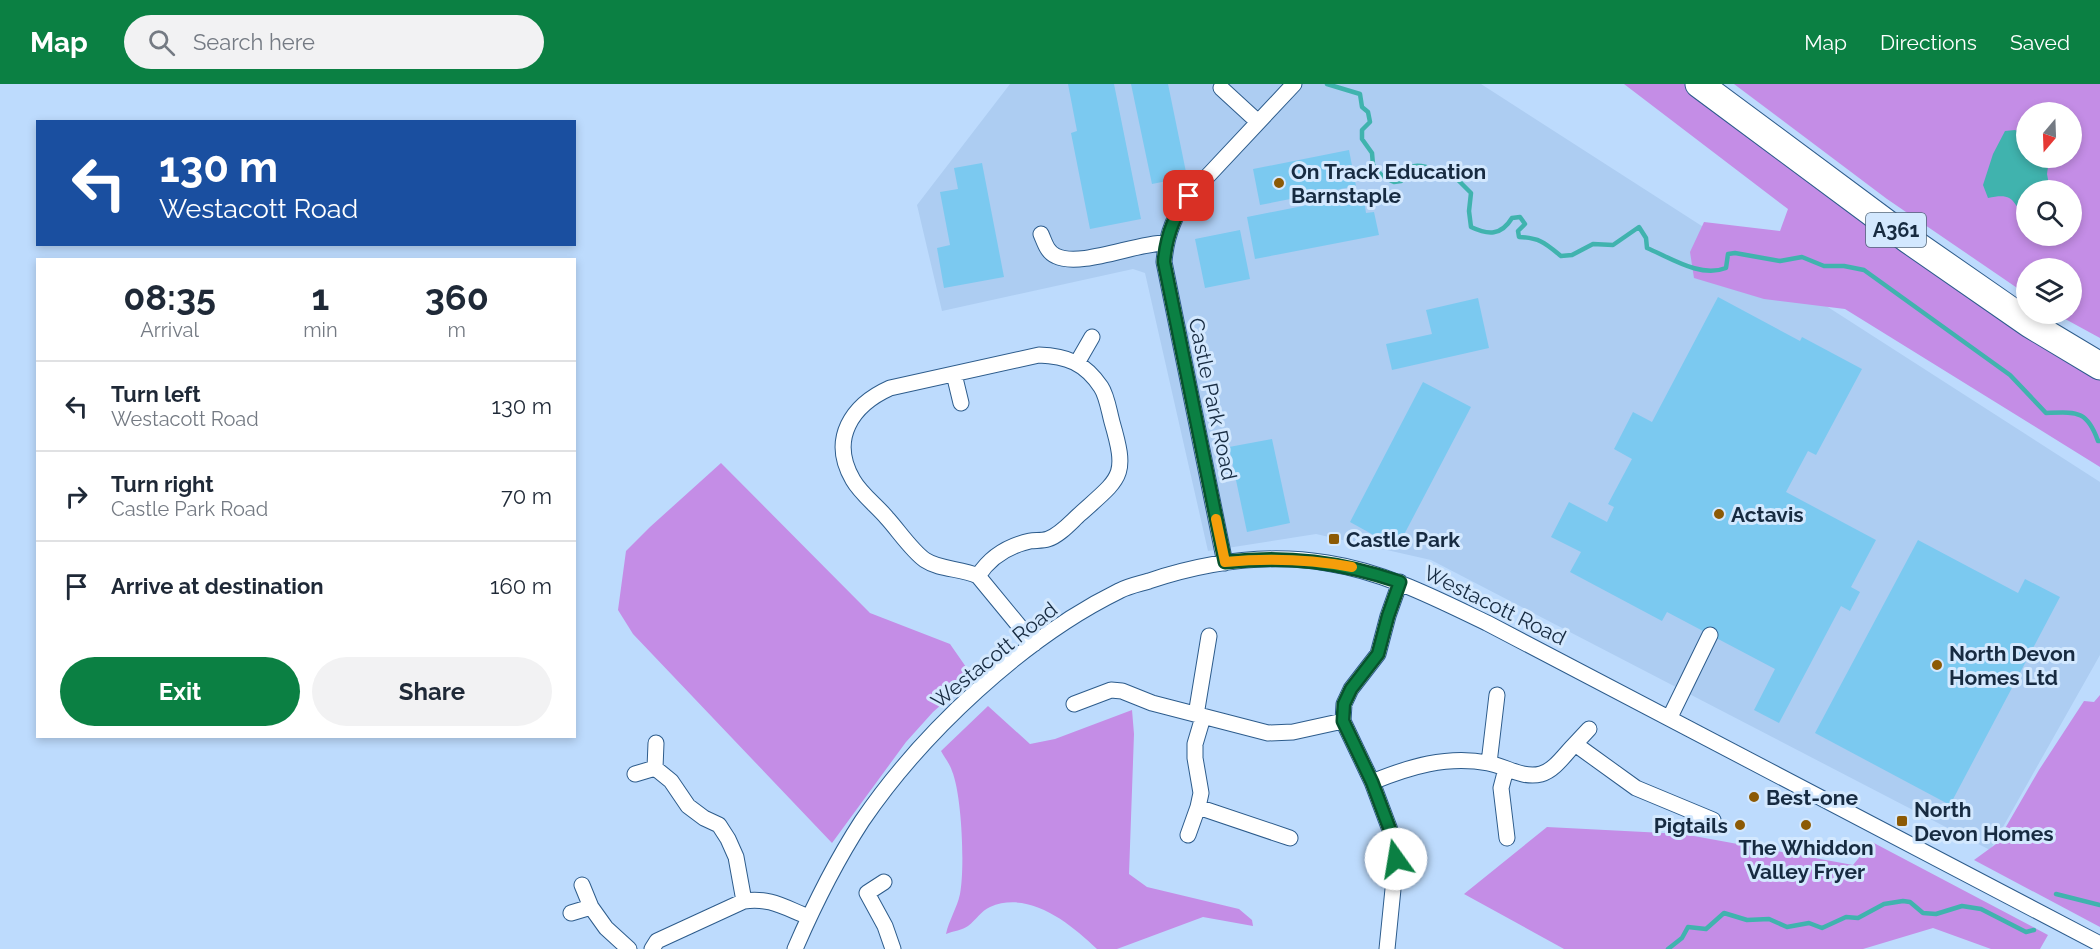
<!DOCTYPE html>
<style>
body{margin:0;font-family:Raleway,sans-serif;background:#f2f2f3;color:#1f2937;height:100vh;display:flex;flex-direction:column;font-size:22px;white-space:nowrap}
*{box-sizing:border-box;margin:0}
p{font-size:20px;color:#747a83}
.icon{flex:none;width:33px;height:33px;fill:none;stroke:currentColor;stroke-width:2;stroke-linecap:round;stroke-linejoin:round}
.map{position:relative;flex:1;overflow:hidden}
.drawer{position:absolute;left:36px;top:174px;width:540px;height:480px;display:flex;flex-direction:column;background:#fff;border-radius:0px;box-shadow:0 3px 9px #0003}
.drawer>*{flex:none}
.banner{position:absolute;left:36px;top:36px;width:540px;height:126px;border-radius:0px;box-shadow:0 3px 9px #0003;background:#1a4fa0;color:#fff;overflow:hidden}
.needle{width:39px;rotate:199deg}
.controls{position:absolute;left:2016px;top:18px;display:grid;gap:12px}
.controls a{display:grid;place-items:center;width:66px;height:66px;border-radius:50%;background:#fff;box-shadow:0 3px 9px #0003;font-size:30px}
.pin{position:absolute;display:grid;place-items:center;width:51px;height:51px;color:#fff;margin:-26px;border-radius:12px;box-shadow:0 3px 9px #0006}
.me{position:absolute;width:66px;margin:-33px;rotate:347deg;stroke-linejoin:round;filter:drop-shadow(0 0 4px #0008)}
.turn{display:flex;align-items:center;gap:21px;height:126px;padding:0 24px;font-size:27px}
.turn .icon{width:78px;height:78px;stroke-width:2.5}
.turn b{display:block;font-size:42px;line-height:51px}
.eta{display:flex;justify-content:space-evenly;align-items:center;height:102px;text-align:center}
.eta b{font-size:36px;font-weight:700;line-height:42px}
.button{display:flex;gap:12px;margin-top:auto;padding:12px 24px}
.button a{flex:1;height:69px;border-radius:36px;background:#0b8043;color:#fff;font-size:24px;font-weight:700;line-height:69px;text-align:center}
.button a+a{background:#f2f2f3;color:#1f2937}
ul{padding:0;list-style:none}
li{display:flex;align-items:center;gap:18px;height:90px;padding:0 24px;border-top:2px solid #e0e1e3}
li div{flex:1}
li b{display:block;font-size:22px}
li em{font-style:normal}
header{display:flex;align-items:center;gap:36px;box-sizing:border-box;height:84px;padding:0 30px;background:#0b8043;color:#fff}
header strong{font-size:28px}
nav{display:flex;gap:33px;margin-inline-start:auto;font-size:21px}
.search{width:420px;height:54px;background:#f2f2f3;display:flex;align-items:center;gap:15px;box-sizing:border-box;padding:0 21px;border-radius:33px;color:#747a83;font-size:22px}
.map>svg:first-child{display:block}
</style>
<header>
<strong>Map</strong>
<div class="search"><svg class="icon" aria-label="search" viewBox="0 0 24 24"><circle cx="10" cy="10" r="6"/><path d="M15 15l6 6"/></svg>Search here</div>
<nav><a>Map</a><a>Directions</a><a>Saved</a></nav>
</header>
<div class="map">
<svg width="2100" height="865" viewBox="0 0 2100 865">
<rect width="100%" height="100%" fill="#bddbfd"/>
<path fill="#adcdf2" d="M1010,0H1481L2100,398V571L1990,766L1431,476L1316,450L1208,467L1145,189L1133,185L942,227L917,121Z"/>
<path fill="#c48de6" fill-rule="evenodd" d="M1624,0H1684L1993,225L2100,294V383L1845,225L1764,215L1694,194L1690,168L1704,138L1780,147L1788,125Z
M1734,0H2100V254L2056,230H2072V184H2026V210L1887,115ZM2026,28H2072V74H2026ZM2026,106H2072V152H2026Z
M721,379L870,529L950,560L973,593L933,628L906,658L832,759L633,550L618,526L626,467L650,443Z
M2100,611V843L1974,776L1996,760L2039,686L2084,617L2094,618Z
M988,622L1030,660L1055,655L1132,626L1134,650L1129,790L1147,803L1239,825L1252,836L1253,842L1203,833L1117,865H1097C1070,839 1029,806 990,823C981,827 976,836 968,842C963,846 953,847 946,850C949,836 957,824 960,810C965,785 962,711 952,687C950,680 944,673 941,667Z
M1547,743L1683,750L1853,781L1872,758L2048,851L2040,865H1991L1933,844L1863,865H1564L1464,810Z"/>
<path fill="#40b3ae" d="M2015,46L2026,51V74H2048L2049,75L2047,90L2050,106H2026V136C2012,119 2016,108 1988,114L1983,101L1993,70L2005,47Z"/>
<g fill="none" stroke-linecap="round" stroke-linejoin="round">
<path stroke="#40b3ae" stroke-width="4.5" d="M1327,0L1360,10L1362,23L1368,28L1370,38L1362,46V55L1372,69L1373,81L1383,93L1394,98L1401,97C1409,84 1410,79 1426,83L1435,93L1450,88L1471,109L1469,127L1471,143C1488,151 1501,152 1512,134L1520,133L1525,140L1518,147L1519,153C1540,154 1545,159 1561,172L1572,171L1593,160L1613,161L1639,143L1646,154L1647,164C1671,174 1700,194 1726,184L1728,170L1735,169L1780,177L1802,173L1824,182H1844L1864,186L2010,291L2046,329C2077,328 2087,326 2098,357H2100
M2056,810L2100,821
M1668,865L1682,854L1688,843L1706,845L1724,829L1747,836L1769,835L1787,843L1809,839L1822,844L1846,833L1858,834L1884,820L1903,817L1910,818L1923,829L1936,830L1962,822L1981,825L2026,848L2034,846"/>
</g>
<path fill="#7bc9f0" d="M1068,0H1114L1141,135L1090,145L1071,49L1077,47Z
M1131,0H1168L1187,93L1152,100Z
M1349,66L1356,102L1260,121L1253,85Z
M982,79L1004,193L944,204L937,164L950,161L940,108L958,105L954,84Z
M1363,110L1366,129L1374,128L1379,151L1255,175L1247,133Z
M1240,146L1250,195L1205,204L1195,155Z
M1718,213L1800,257L1802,253L1862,285L1816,371L1808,367L1786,408L1876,456L1851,503L1860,508L1850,527L1841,522L1779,639L1754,626L1775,585L1667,528L1662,537L1570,488L1581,468L1551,453L1569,418L1607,438L1614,423L1608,420L1632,375L1614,365L1633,328L1652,338Z
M1478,214L1489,264L1392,286L1386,260L1432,250L1426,226Z
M1423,298L1471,323L1397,464L1350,438Z
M1272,355L1290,439L1247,448L1229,363Z
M1918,456L2018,509L2025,495L2060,513L1950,721L1815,649Z"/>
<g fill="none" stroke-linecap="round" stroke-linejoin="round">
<g stroke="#2d5c8c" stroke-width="17">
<path id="street" d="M1221,4L1258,38
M1041,150C1045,159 1047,168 1056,172C1080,184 1136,159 1165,159
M1077,279L1092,253
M954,290L961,319
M1225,479L1164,178C1166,153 1173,132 1189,112L1294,0
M978,492C990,473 1008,462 1030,457C1035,456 1042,457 1048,455C1060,451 1071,438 1080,430C1121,393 1128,393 1112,338C1109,327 1107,312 1101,303C1085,279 1067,272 1039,271L890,304C852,321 829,355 853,396C861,410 877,422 887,434C898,446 912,467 925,476C940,486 961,484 978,492L1034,560
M1074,620L1111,606L1122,607L1152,619L1268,649L1293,648L1343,637
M1196,631L1209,552
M1670,633L1710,551
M1575,660L1589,645
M1489,679L1497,611
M655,684L671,697L688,722L704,734L719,741L728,755L736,773L744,817
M1506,685L1501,704L1507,754
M635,690L655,684L656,659
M1372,698C1409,683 1447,671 1488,679C1505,682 1523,695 1541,690C1555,686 1565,670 1575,660L1636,704L1713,736
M1198,723L1290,754
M1188,751L1198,723L1201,709L1195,674V660L1203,633
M884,798L867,809L885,842L893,865
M591,823L606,844L629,865
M571,829L591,823L582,801
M652,865L657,857L744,817C770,813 785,824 809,833
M795,865C814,821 836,777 862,737C922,649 1023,554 1119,507C1128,502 1139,500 1149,497C1206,478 1267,469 1327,479C1385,488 1435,514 1487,539L2100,860
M1387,865L1396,775L1390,746L1372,698L1343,637L1344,620L1351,605L1378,570L1388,532L1400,498"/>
</g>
<g stroke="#2d5c8c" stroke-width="29">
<path id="highway" d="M1699,0L1909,156L2030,240L2100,282"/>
</g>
<use href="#street" stroke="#fff" stroke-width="15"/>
<use href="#highway" stroke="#fff" stroke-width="27"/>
</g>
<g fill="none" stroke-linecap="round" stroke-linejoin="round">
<g stroke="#07532c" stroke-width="15">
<path id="route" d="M1189,112C1173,132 1166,153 1164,178L1225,478C1288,471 1340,478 1400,498L1388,532L1378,570L1351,605L1344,620L1343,637L1372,698L1390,746L1396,775"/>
</g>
<use href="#route" stroke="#0b8043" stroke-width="10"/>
<path stroke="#f59e0b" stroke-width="10" d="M1216,435L1225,478C1268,474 1309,475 1352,483"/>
</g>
<g fill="#8c5a05" stroke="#d3e8fe" stroke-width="2">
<circle cx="1279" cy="99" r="6"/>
<circle cx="1719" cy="430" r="6"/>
<rect x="1328" y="449" width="12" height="12" rx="3"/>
<circle cx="1937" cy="581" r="6"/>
<circle cx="1754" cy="713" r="6"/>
<rect x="1896" y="731" width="12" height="12" rx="3"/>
<circle cx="1740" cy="741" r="6"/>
<circle cx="1806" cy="741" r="6"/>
</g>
<g text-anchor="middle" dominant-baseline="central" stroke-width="6" stroke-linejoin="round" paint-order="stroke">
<rect fill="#d3e8fe" stroke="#4f647a" stroke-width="1.5" x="1866" y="129" width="60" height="34" rx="4.5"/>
<g font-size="20" font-weight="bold" fill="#172b41">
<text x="1896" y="146">A361</text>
</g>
<g font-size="21" font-weight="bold" fill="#172b41" stroke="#d3e8fe" text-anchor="start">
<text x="1291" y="87">On Track Education<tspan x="1291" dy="24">Barnstaple</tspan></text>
<text x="1731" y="430">Actavis</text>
<text x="1346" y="455">Castle Park</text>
<text x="1949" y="569">North Devon<tspan x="1949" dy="24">Homes Ltd</tspan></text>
<text x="1766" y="713">Best-one</text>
<text x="1914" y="725">North<tspan x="1914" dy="24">Devon Homes</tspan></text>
<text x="1728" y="741" text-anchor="end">Pigtails</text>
<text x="1806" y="763" text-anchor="middle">The Whiddon<tspan x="1806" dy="24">Valley Fryer</tspan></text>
</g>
<g font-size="21" fill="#172b41" stroke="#d3e8fe">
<text transform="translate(1213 315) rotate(78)">Castle Park Road</text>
<text transform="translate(1495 521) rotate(26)">Westacott Road</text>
<text transform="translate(994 571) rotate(-39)">Westacott Road</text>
</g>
</g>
</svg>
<div class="controls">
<a><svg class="needle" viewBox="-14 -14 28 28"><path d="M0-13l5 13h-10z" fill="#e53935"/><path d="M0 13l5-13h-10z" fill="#747a83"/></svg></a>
<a><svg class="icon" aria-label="search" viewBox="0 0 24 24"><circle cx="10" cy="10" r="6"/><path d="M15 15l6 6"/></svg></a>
<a><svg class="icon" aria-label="layers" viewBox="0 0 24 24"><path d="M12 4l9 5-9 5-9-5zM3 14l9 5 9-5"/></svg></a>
</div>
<div class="pin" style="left:1189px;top:112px;background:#d93025"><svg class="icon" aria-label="arrive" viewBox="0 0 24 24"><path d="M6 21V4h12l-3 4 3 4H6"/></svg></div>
<svg class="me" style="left:1396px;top:775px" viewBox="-20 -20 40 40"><circle r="19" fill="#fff"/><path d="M0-13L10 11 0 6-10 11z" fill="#0b8043"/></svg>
<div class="banner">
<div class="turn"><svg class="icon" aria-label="left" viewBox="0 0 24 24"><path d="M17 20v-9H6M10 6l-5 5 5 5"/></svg><div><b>130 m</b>Westacott Road</div></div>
</div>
<section class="drawer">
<div class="eta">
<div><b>08:35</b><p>Arrival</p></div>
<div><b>1</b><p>min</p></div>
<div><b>360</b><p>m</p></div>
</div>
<ul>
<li><svg class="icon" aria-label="left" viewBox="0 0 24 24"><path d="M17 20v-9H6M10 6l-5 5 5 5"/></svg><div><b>Turn left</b><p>Westacott Road</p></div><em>130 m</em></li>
<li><svg class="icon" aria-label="right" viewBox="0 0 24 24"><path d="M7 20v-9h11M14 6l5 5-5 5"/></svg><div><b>Turn right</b><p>Castle Park Road</p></div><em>70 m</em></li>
<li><svg class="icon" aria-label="arrive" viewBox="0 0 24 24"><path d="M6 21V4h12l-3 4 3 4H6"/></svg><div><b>Arrive at destination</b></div><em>160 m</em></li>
</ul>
<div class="button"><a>Exit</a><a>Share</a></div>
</section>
</div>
